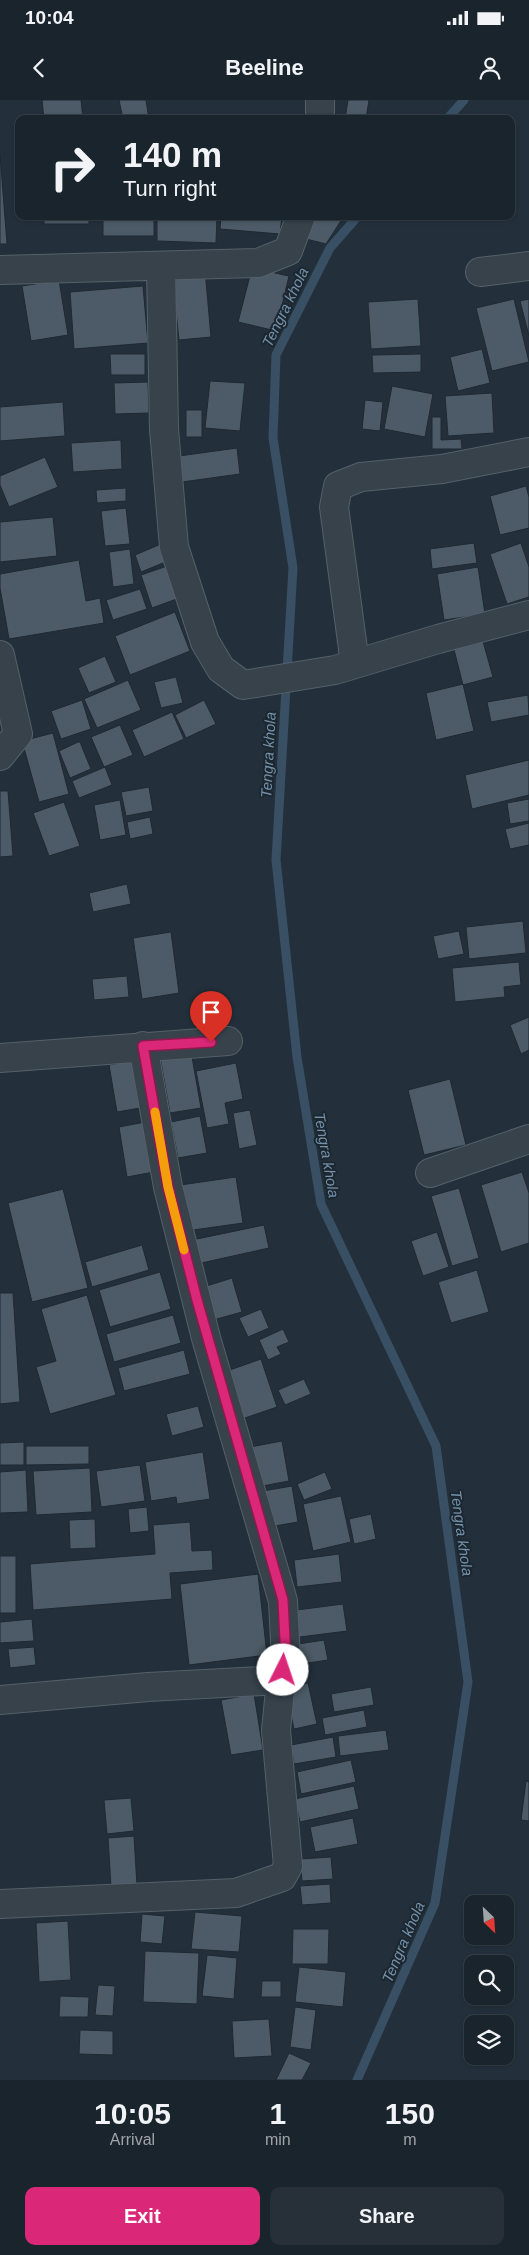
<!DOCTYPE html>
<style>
body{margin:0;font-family:Helvetica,sans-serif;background:#273038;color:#f1f3f6;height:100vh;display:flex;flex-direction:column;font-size:19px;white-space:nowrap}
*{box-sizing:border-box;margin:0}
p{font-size:16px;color:#9fa4a9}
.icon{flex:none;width:28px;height:28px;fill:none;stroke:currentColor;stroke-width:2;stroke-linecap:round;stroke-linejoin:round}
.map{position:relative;height:1980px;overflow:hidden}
.sheet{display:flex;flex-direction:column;background:#1a242c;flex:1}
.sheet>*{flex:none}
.hud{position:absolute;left:15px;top:15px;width:500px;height:105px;border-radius:10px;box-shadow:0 1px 4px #0004,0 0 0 1px #384148;background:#1a242c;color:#f1f3f6;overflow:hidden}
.needle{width:32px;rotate:155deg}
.buttons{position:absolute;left:464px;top:1795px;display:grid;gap:10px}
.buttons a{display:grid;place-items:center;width:50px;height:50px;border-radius:10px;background:#1a242c;box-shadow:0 1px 4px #0004,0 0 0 1px #384148;font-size:25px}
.pin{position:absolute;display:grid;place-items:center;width:42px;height:42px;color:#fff;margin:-51px -21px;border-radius:50% 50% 50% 0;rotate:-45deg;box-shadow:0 0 5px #0007}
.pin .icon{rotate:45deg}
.me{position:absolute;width:55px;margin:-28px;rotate:4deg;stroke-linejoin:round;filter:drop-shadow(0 0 4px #0008)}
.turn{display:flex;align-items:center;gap:18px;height:105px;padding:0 25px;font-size:22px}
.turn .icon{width:65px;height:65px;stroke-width:2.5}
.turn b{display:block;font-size:35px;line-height:42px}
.eta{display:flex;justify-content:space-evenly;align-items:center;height:85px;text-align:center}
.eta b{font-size:30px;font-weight:700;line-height:35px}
.button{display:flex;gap:10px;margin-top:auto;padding:10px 25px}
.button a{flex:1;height:58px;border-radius:10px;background:#db2777;color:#fff;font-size:20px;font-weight:700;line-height:58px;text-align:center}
.button a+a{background:#273038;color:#f1f3f6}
.status{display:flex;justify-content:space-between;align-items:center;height:35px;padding:0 25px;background:#1a242c;direction:ltr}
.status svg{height:14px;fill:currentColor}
header{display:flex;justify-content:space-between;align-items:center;height:65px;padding:0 25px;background:#1a242c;font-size:22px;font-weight:700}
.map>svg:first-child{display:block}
</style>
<div class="status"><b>10:04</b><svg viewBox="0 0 49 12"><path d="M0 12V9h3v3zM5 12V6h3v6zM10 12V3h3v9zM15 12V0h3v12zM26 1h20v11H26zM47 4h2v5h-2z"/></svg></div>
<header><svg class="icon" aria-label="back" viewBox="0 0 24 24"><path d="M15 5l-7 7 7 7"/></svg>Beeline<svg class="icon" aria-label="person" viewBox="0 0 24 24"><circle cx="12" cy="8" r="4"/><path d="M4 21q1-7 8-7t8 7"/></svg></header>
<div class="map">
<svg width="529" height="1980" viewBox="0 0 529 1980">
<rect width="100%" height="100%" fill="#23303b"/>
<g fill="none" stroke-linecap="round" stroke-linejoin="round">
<path stroke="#395064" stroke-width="9" d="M447,19L464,0
M357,1980L435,1803L468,1582L436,1346L321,1104L297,957L276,760L293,468L273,338L276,255L330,148L358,116"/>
</g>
<path fill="#4c5b67" stroke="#1e2932" d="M42,0H81L83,19H44Z
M119,0H146L149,19H123Z
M348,0H369L366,19H345Z
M0,54L7,144H0Z
M44,116H89V124H44Z
M103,116H154V136H103Z
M157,116H217L216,143L157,141Z
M221,116H282L280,134L220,129Z
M312,116H344L326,144L306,139Z
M252,168L289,176L276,231L238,222Z
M205,170L211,237L179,240L172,173Z
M59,180L68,235L31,241L22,186Z
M143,186L148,243L74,249L70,192Z
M418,199L421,246L371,249L368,202Z
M514,199L529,262L492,271L476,208Z
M529,199V236L520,201Z
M482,249L490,283L458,291L450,257Z
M110,254H145V275H111Z
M421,254V272L373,273L372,255Z
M210,281L245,283L240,331L205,328Z
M148,282L149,313L115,314L114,283Z
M392,286L433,294L425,337L384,329Z
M492,293L494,333L448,336L445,296Z
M365,300L383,302L380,331L362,329Z
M63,302L65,336L0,341V307Z
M186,310H202V337H186Z
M432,317H441V340L461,339L462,349H432Z
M121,340L122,369L73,372L71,343Z
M237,348L240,374L182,382L179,356Z
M45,357L58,387L9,407L0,385V376Z
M526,386L529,397V428L500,435L490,396Z
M126,388V401L97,403L96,390Z
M126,408L130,444L105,446L101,411Z
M53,417L57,456L0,462V422Z
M474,443L477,463L432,469L430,449Z
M521,443L529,467V497L507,504L490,454Z
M161,444L168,461L141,472L135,455Z
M130,449L134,484L113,487L109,452Z
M79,460L86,501L100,498L104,523L9,539L0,488V474Z
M170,465L182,497L152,508L141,475Z
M478,467L485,514L444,520L437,474Z
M140,489L147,509L113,520L106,500Z
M175,512L190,551L130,575L115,536Z
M482,538L493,577L463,585L453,546Z
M105,556L116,582L89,593L78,568Z
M176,577L183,603L161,608L154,582Z
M128,580L141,610L97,628L84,599Z
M463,584L474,631L436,640L426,593Z
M528,595L529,615L491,622L487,602Z
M82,600L91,629L61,639L51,611Z
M204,600L216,624L186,638L175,615Z
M172,612L184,639L144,657L132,630Z
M120,625L133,655L104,667L91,637Z
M53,633L69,694L39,702L22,641Z
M78,642H80L91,669L70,678L59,651Z
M529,660V695L472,709L465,675Z
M105,667L112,685L79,698L72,681Z
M149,687L153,711L126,716L121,692Z
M0,691H8L13,756L0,757Z
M529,699V721L510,724L507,703Z
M120,700L126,735L100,740L94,705Z
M64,702L80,746L49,756L33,713Z
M150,717L153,734L130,739L127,722Z
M529,723V745L510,749L505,729Z
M127,784L131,804L93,812L89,793Z
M523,821L526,853L469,859L466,827Z
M459,831L464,854L438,859L433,836Z
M171,832L179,893L142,899L133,838Z
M519,862L521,885L504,887L505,897L455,902L452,868Z
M127,876L129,897L94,900L92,879Z
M529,917V950L521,954L510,925Z
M191,951L201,1008L170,1013L160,957Z
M137,960L146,1007L117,1012L109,965Z
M236,963L243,999L225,1003L229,1024L207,1028L196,971Z
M450,979L466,1045L424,1055L408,990Z
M250,1010L257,1045L239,1049L233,1013Z
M200,1016L207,1053L178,1058L171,1022Z
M145,1022L154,1072L127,1077L119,1027Z
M522,1072L529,1093V1143L501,1152L481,1085Z
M236,1077L243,1123L186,1131L180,1085Z
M459,1088L479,1158L452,1166L431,1096Z
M63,1089L88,1188L32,1202L8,1103Z
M264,1125L269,1148L197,1164L192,1140Z
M437,1132L449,1167L423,1176L411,1141Z
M142,1145L149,1170L92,1187L85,1162Z
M477,1170L489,1212L451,1223L438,1182Z
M160,1172L171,1209L110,1227L99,1190Z
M232,1178L242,1212L206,1222L197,1189Z
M0,1193H13L20,1302L0,1304Z
M87,1195L116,1295L50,1314L36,1267L56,1261L41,1209Z
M261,1209L269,1228L248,1237L239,1218Z
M173,1215L181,1243L114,1262L106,1234Z
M283,1229L289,1242L277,1247L281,1254L268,1260L259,1240Z
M184,1250L190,1274L124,1291L118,1268Z
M261,1259L277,1307L242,1319L227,1271Z
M304,1279L311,1294L285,1305L278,1290Z
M198,1306L204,1327L172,1336L166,1314Z
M282,1341L289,1381L257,1387L250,1347Z
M24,1342V1365H0V1343Z
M26,1346H89V1364L26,1365Z
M203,1352L210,1399L177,1404L176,1397L151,1401L145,1362Z
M140,1365L145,1401L101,1407L96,1371Z
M90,1368L92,1412L36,1415L33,1371Z
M26,1370L28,1412L0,1413V1372Z
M325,1372L332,1389L304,1400L297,1384Z
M292,1386L298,1422L269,1427L263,1391Z
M341,1396L351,1442L313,1451L303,1404Z
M147,1407L149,1431L130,1433L128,1409Z
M371,1414L376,1439L354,1444L349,1419Z
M95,1419L96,1448L70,1449L69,1420Z
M190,1422L192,1451L212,1450L213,1470L170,1473L172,1499L33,1510L30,1464L155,1454L153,1425Z
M339,1454L342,1482L297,1487L294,1460Z
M0,1456H16V1513H0Z
M258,1474L267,1555L189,1565L180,1484Z
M343,1504L347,1531L292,1538L289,1511Z
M32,1519L34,1541L0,1543V1522Z
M324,1540L328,1560L295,1565L292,1545Z
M34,1547L36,1565L10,1568L8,1549Z
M308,1583L317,1624L294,1629L285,1588Z
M371,1587L374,1605L334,1612L331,1594Z
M254,1594L263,1650L231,1655L221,1600Z
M364,1610L367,1627L325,1635L322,1618Z
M386,1630L389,1650L340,1656L338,1636Z
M333,1637L336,1657L294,1664L291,1645Z
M351,1660L356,1682L301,1694L297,1672Z
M526,1681L529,1682V1721L521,1720Z
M354,1686L359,1709L300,1722L295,1699Z
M131,1698L134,1731L107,1734L104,1700Z
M353,1718L358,1744L315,1752L310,1727Z
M134,1736L137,1785L111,1787L108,1738Z
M331,1757L333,1779L302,1781L300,1759Z
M330,1784L331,1803L302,1805L300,1786Z
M195,1812L242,1816L239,1852L191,1849Z
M142,1814L165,1816L162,1844L140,1842Z
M68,1821L71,1880L39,1882L36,1823Z
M293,1829H329L328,1864H292Z
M145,1851L199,1853L197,1904L143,1902Z
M207,1855L237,1858L234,1899L202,1896Z
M299,1867L346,1872L343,1907L295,1902Z
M262,1881H281V1897H261Z
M98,1885L115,1886L113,1916L95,1915Z
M60,1896L89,1897L88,1917H59Z
M295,1907L316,1910L311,1950L290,1947Z
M269,1919L272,1956L234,1958L232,1921Z
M80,1930L113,1931V1955L79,1954Z
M289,1953L311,1963L302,1980H276Z"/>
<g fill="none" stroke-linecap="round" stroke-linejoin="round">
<g stroke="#556069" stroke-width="30">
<path id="street" d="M320,0V19
M161,167L164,329L174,447L205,542L221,569L243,585L335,570L438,539L529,515
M0,170L258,163L288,151L301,116
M480,172L529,166
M0,555L18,634L0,656
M355,564L334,407L338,386L361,377L442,369L529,352
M0,958L228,941
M430,1073L529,1039
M0,1600L148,1587L281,1580
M0,1804L236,1793L282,1777L288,1766L276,1630L281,1580L286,1560L283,1501L206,1238L168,1087L143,946"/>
</g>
<use href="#street" stroke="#37424b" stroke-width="28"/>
</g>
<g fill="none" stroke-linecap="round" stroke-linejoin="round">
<g stroke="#8e194d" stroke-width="12">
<path id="route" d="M211,942L143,946L168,1087L197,1200L283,1500L286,1560L283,1570"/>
</g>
<use href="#route" stroke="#db2777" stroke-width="9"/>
<path stroke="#f59e0b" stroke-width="9" d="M155,1012L168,1087L184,1150"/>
</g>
<g text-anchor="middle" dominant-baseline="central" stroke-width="4" stroke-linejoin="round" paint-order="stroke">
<g font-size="15" font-style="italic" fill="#7391aa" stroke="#1c2730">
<text transform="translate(285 207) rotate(-64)">Tengra khola</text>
<text transform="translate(268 655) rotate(-87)">Tengra khola</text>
<text transform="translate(327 1055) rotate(80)">Tengra khola</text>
<text transform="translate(462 1433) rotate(82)">Tengra khola</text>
<text transform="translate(403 1842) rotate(-67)">Tengra khola</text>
</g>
</g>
</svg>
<div class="buttons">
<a><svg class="needle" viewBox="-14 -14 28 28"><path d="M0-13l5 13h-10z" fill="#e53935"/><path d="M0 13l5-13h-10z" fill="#9fa4a9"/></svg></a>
<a><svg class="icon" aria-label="search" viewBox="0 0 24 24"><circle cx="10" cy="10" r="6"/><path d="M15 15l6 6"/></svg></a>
<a><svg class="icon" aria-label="layers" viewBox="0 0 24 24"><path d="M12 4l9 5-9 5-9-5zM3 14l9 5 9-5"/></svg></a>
</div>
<div class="pin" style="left:211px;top:942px;background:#d93025"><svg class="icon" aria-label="arrive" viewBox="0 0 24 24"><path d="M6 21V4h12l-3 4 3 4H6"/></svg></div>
<svg class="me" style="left:283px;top:1570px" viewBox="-20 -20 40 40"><circle r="19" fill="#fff"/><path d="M0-13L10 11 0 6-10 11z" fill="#db2777"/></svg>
<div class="hud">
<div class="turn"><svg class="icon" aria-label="right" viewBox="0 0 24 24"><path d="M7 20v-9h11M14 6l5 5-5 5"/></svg><div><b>140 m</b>Turn right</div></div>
</div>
</div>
<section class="sheet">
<div class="eta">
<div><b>10:05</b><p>Arrival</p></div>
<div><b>1</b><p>min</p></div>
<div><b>150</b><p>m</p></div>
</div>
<div class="button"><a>Exit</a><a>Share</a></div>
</section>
